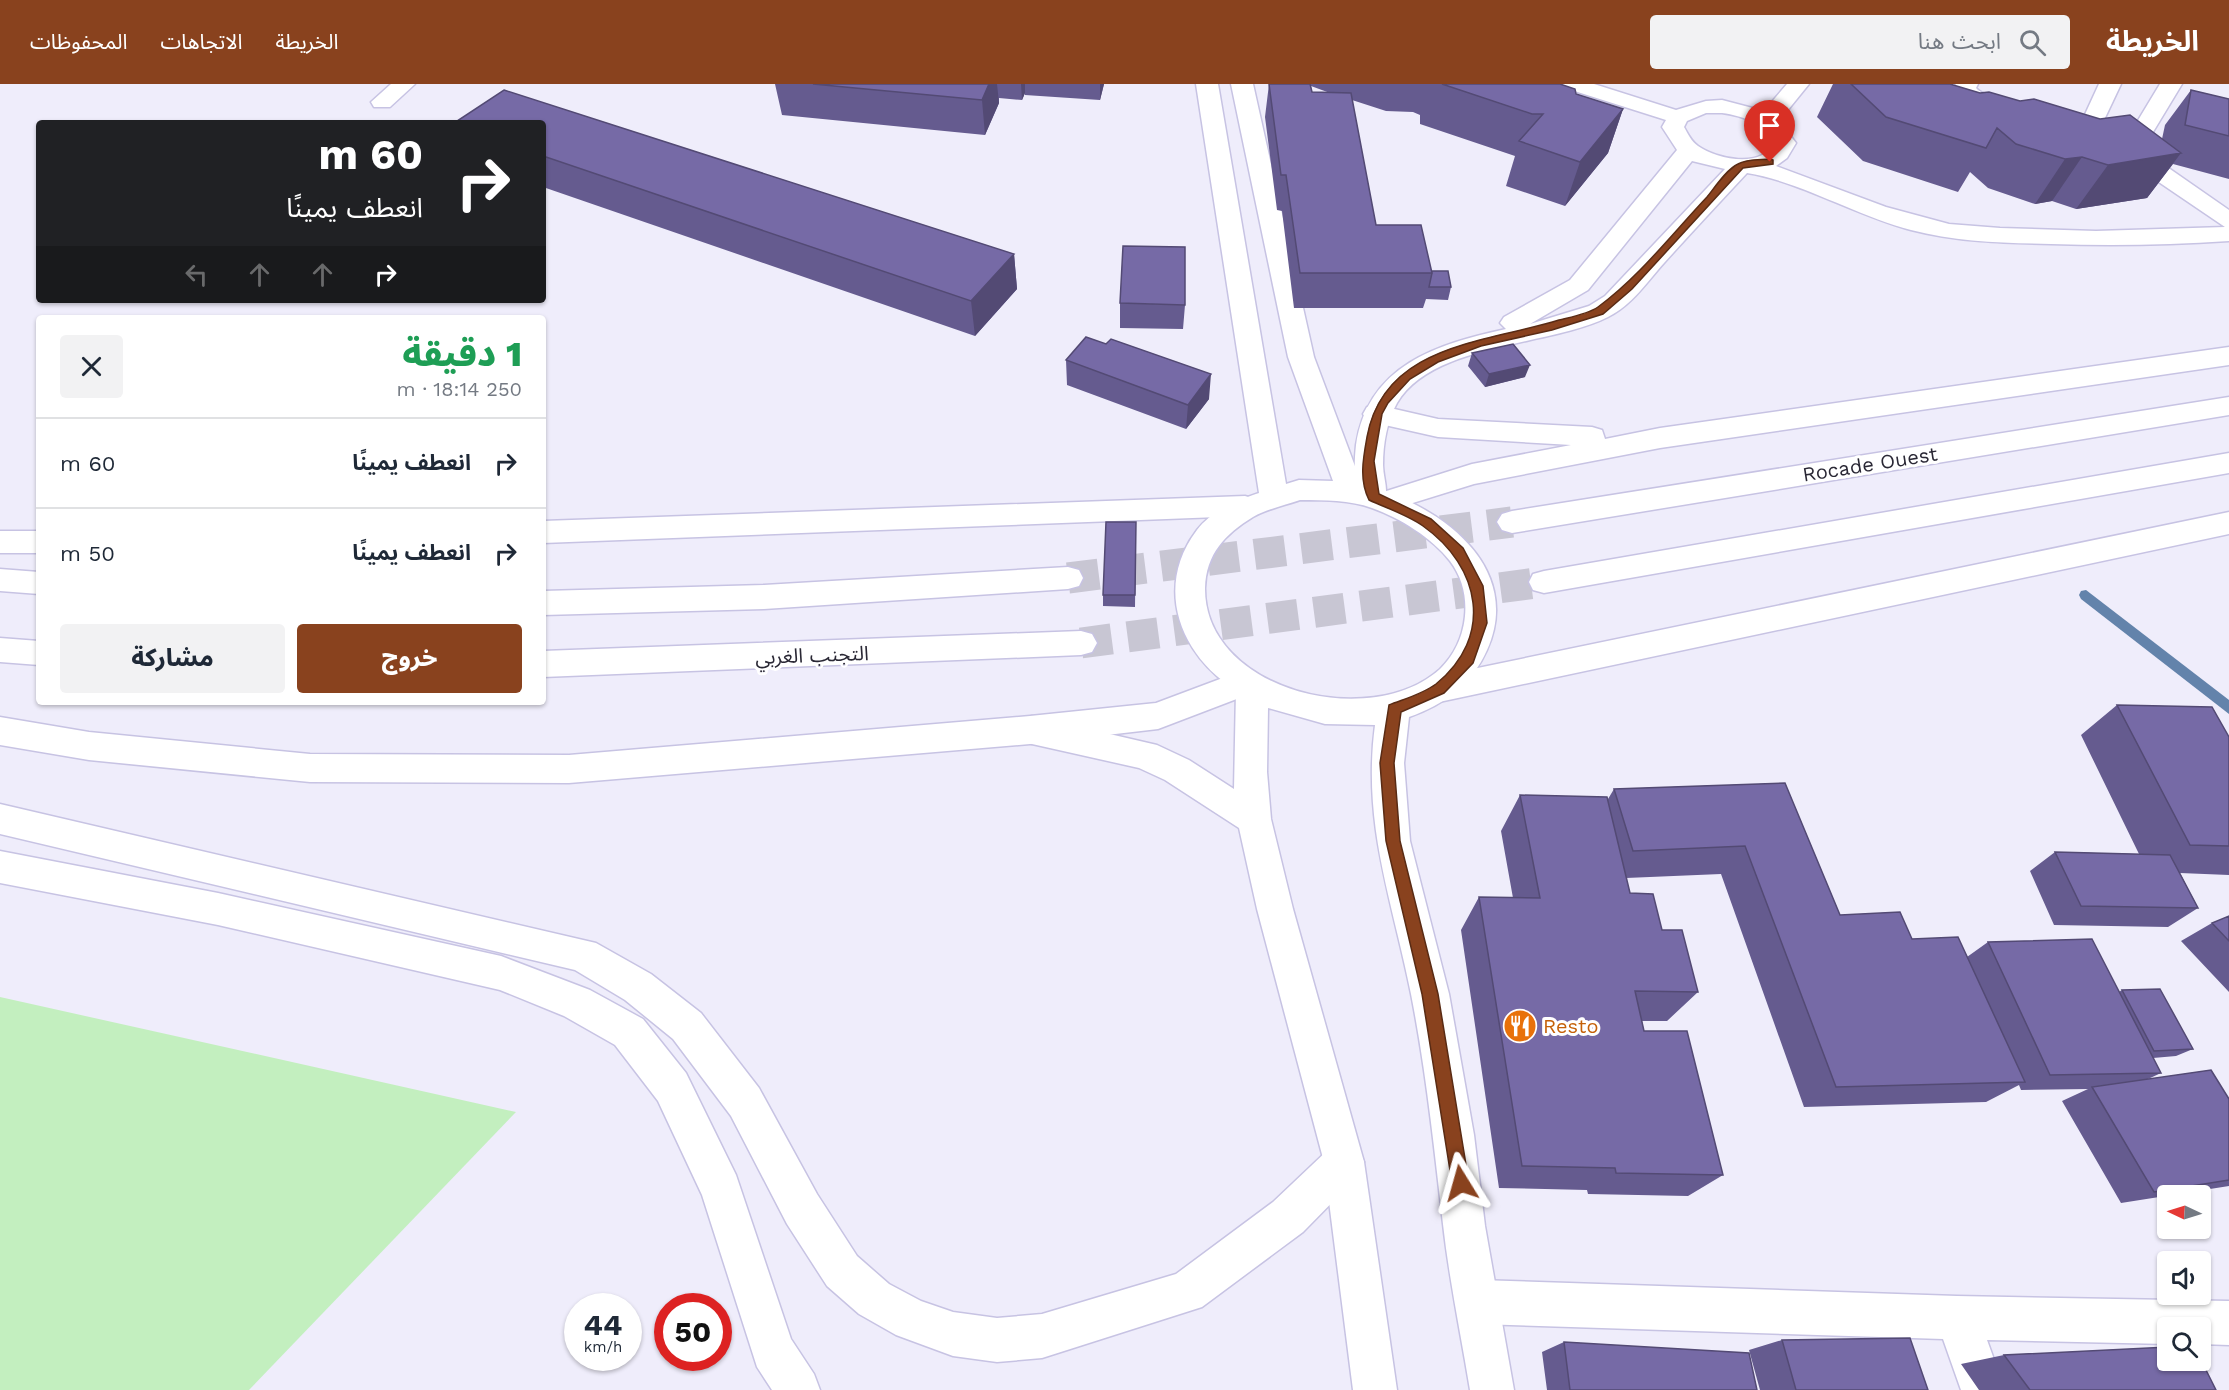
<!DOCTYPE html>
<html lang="ar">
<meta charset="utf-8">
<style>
body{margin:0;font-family:"Work Sans","Noto Sans Arabic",sans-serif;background:#f2f2f3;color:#1f2937;direction:rtl;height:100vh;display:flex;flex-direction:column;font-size:22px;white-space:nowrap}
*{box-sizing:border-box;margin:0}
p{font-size:20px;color:#747a83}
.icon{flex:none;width:33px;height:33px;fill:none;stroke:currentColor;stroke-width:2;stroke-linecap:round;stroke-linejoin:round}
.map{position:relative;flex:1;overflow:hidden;direction:ltr}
.drawer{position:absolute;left:36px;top:231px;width:510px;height:390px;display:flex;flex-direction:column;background:#fff;border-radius:6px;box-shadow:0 2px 4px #0004;direction:rtl}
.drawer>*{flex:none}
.guide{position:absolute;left:36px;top:36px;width:510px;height:183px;border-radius:6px;box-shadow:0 2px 4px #0004;direction:rtl;background:#202124;color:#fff;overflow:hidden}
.needle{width:39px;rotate:274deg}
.tools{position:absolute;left:2157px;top:1101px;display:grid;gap:12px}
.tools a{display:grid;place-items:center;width:54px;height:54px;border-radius:6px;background:#fff;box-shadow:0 2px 4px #0004;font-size:30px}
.speed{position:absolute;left:564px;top:1209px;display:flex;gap:12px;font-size:30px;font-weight:700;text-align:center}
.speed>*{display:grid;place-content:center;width:78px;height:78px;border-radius:50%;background:#fff;box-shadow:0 2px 4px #0004;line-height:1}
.speed small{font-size:15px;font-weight:400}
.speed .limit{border:9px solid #d22;background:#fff;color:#111}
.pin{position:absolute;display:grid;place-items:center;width:51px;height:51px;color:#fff;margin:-62px -26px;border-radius:50% 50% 50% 0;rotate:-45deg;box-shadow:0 0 6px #0007}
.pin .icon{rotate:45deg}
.me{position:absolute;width:66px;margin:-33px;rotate:352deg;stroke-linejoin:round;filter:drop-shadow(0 0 4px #0008)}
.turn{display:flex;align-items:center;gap:21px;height:126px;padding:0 24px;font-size:27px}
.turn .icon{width:78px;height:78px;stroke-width:2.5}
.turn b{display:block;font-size:42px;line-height:51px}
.lanes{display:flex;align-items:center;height:57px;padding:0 24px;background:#0003;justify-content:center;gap:30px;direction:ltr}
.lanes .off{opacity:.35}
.round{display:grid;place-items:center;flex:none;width:63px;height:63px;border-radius:6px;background:#f2f2f3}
.overview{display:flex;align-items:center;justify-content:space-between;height:102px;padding:0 24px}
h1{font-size:36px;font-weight:800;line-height:45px;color:#1e9e55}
.primary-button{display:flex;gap:12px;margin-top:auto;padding:12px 24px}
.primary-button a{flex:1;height:69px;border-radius:6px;background:#89421e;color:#fff;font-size:24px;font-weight:800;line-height:69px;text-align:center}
.primary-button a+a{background:#f2f2f3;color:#1f2937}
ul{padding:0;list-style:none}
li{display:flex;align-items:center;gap:18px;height:90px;padding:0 24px;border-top:2px solid #e0e1e3}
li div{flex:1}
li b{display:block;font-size:22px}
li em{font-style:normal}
header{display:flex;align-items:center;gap:36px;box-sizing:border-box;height:84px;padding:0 30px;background:#89421e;color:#fff}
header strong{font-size:28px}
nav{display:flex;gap:33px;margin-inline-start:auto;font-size:21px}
.search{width:420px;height:54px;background:#f2f2f3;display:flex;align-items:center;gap:15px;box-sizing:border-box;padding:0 21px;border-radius:6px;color:#747a83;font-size:22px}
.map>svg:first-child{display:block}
</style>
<header>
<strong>الخريطة</strong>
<div class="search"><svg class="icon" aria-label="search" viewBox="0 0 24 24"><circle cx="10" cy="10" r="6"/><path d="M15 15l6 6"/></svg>ابحث هنا</div>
<nav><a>الخريطة</a><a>الاتجاهات</a><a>المحفوظات</a></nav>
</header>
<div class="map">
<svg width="2229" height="1306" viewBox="0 0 2229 1306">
<rect width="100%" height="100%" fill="#efedfb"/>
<path fill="#c3efbf" d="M0,913L516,1028L249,1306H0Z"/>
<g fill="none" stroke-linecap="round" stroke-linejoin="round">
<path fill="#6383ab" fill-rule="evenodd" d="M2086,506L2229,616V630L2081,515L2079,511L2081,507Z"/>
<path stroke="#c8c6d3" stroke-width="31" stroke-dasharray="31 16" stroke-linecap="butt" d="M1068,494L1512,438
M1081,559L1544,498"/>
<g stroke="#c7c3e3" stroke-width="3">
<path id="minor" d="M391,0H415L390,23H374L371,18Z
M1561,0H1594L1676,26L1706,17L1722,16L1764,27L1787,0H1809L1779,37L1796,59L1787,74L1776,82L1886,123L1949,140L2000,144L2096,147L2225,143L2141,86L2127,65L2131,48L2160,0H2182L2153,48L2149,65L2157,76L2229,126V157C2170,161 2111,162 2051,160C2004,159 1957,158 1911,146C1857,132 1799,97 1747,89C1719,119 1691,149 1664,179C1647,198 1632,221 1608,233C1551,262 1432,259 1397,319C1387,337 1383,360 1383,381C1383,394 1390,409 1383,420L1373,423L1363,420C1353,403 1354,380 1356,361C1368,281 1437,260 1506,245L1500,239L1504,233L1570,196L1677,66L1662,43L1666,36L1565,4ZM1722,29C1744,32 1762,39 1774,59C1762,85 1716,75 1698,62C1691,57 1688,50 1684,43L1687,37L1706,29ZM1692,77L1725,85L1605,212L1589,222L1530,240L1588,206Z
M1956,0H1978L1976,4C1986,15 2007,14 2015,25L2012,30C1990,35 1966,21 1954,4Z
M2099,0H2121L2095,55H2079L2076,50Z
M0,720L596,859L651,890L701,929L759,1004L817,1110L857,1172L889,1200L921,1217L953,1228L997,1234L1042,1230L1176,1190L1273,1118L1330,1064L1344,1058L1358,1064L1364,1078L1358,1092L1303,1148L1202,1223L1042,1274L997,1278L953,1272L896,1251L859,1230L827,1202L787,1140L731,1032L673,955L625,916L575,886L0,750Z
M0,767L218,809L501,872L590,906L643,935L686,989L736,1091L791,1255L814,1290L820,1306H772L757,1283L702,1111L658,1017L615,961L564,932L500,906L218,841L0,799Z
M1478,1196L1957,1212L2229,1217V1261L2200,1260V1244H2168V1260L1987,1256L2005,1306H1961L1943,1255L1478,1240L1463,1233L1456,1218L1463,1203Z"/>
</g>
<g stroke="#c7c3e3" stroke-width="3">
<path id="major" d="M1196,0H1218L1286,400L1299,396L1333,397L1288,273L1231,0H1253L1314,273L1362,401C1436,418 1525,481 1487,566C1472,600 1444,621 1409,633L1404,679L1410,757L1449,910L1474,1051L1485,1142L1514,1306H1470C1461,1251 1449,1195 1443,1140C1434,1063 1426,986 1411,910C1392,815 1362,740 1375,641L1325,640L1268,624L1267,688L1271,735L1293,825L1364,1078L1397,1306H1353L1324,1078L1257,825L1239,744L1165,696L1139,684L1032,660L1020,656L1016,646L1020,636L1032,632L1157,661L1189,676L1234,705L1236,606C1179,571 1154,502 1197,446C1211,427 1238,416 1259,409ZM1300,416C1324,416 1350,416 1372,424C1400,434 1432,454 1450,477C1475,510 1468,558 1440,585C1370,648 1204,606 1205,504C1206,470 1225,450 1253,433C1267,425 1286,421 1300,416Z"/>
</g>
<g stroke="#c7c3e3" stroke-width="3">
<path id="highway" d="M2229,263V281L1660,364L1474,400L1387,427L1377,424L1373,417L1377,410L1472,380L1571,361L1438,353L1367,337L1363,330L1367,323L1377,321L1438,335L1592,343L1602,346L1605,355L1660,344Z
M2229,313V331L1512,449L1502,446L1497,438L1502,430L1512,427Z
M2229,369V389L1544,509L1533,506L1529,498L1533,490L1544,487Z
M1245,412L1255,415L1259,422L1255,429L1245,432L543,459V437Z
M2229,428V450L1439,618L1428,614L1423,605L1428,596L1439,592Z
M0,447H39V469H0Z
M1068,483L1079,486L1083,494L1079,502L1068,505L764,525L543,531V507L764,501Z
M0,485L39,488V510L0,507Z
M1081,547L1092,550L1097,559L1092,568L1081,571L543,593V567Z
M0,554L39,557V581L0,578Z
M1244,586L1255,590L1260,599L1255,608L1158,645L1030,660L569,699L310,698L89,676L0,661V633L89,648L310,670L569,671L1030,632L1156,619Z"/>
</g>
<use href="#minor" fill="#fff" fill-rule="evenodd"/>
<use href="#major" fill="#fff" fill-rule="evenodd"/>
<use href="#highway" fill="#fff" fill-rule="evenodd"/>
</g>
<path fill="#655b8f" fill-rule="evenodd" d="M775,0H1104L1100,16L1025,11V9L1022,16L999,14V19L985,51L782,31Z
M1269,0H1560L1576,10L1623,25L1608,69L1565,122L1506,102L1515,72L1420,40V31L1413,28L1386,27L1352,16L1376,141L1451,203L1448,216L1426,215L1423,224H1294L1282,127L1277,126L1265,33ZM1311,2L1330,9L1312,8Z
M1833,0H1950L1980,9L2020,17L2162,55L2165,41L2191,6L2229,15V95L2173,80L2147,114L2076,125L2052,117L2035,120L1988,104L1970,88L1958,108L1863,77L1817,33Z
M543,39L1014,170L1017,205L975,252L543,103Z
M1120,219L1185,221L1183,245L1120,244Z
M1472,269L1525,293L1485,303L1468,282Z
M1066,276L1209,315L1186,345L1067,301Z
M1136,438L1135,523L1103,522V511Z
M2117,621L2229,653V791L2180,789L2198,824L2168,843L2054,841L2030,787L2055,768L2139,770L2081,651Z
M1785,699L1840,831L1967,873L1988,858L2119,908L2122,906L2193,965L2176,972L2153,974L2161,989L2148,995L2229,1015V1102L2121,1119L2062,1017L2088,1005L2021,1006L2019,1001L1986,1018L1804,1023L1721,790L1626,794L1630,809L1662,846L1698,908L1667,937H1642L1644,947L1723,1091L1688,1112L1588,1110L1587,1106L1499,1104L1461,846L1479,813L1513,814L1501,747L1520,711L1608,715L1614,705Z
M2229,832V908L2181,857L2212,839Z
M1782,1256L1928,1306H1760L1749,1266Z
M1564,1258L1757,1306H1547L1542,1268Z
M2004,1271L2216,1306H1979L1961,1280Z"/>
<path fill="#534a74" d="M989,0H997L999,19L985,51L982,16Z
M1021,0H1025V9L1022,16Z
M1100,0H1104L1100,16Z
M1623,25L1608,69L1565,122L1580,78Z
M2181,69L2147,114L2076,125L2108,81Z
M2082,73L2052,117L2035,120L2065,75Z
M1014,170L1017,205L975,252L971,217Z
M1530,281L1525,293L1485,303L1489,290Z
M1211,290L1209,315L1186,345L1188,321Z"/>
<path fill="#766aa6" stroke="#534a74" stroke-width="1.5" d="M813,0H989L982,16Z
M1269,0H1310L1312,8L1351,9L1376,141H1421L1432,189H1300L1286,91H1281Z
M1442,0H1560L1575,5L1576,10L1623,25L1580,78L1519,57L1543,30H1532Z
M1851,0H1950L1980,9L1989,8L2020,17L2034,15L2100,35L2130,31L2181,69L2108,81L2082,73L2065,75L2016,60L1997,44L1986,64L1886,33Z
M504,6L1014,170L971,217L543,72V39H454Z
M2191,6L2229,15V52L2185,41Z
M1123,162L1185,163V221L1120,219Z
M1432,187H1448L1451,203H1429L1432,189Z
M1086,253L1106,260L1111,255L1211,290L1188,321L1066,276Z
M1513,260L1530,281L1489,290L1472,269Z
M1106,438H1136L1135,511H1103Z
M2117,621L2212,623L2229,653V762L2190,761Z
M1785,699L1840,831L1900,828L1912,855L1958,853L2025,998L1836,1003L1745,762L1633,767L1614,705Z
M1520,711L1607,713L1630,809L1653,810L1662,846H1682L1698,908L1635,907L1644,947H1687L1723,1091L1616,1089L1615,1084L1522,1082L1479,813L1540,814Z
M2055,768L2170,771L2198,824L2081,822Z
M2229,832V857L2212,839Z
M2092,855L2161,989L2050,991L1988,858Z
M2160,905L2193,965L2154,967L2122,906Z
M2211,986L2229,1015V1096L2154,1108L2092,1003Z
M1910,1254L1928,1306H1796L1782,1256Z
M1564,1258L1749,1269L1757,1306H1570Z
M2168,1263V1276H2200V1274L2216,1306H2030L2004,1271Z"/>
<path fill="#89421e" stroke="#592b14" stroke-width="1.5" d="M1770,75L1773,76V80L1743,84L1632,205L1603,230L1552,246L1481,262L1438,278L1410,295L1388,319L1382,330L1374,377L1379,410L1431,435L1463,464L1483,502L1487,539L1473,579L1444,609L1401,628L1394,679L1400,757L1438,910L1469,1099L1467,1105L1461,1107L1455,1105L1452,1099L1422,910L1386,757L1380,679L1389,621C1404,615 1423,610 1436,600C1494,553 1481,483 1423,442C1408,431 1386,424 1369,416C1359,396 1363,375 1367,353C1384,260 1485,259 1559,236C1571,233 1588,230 1598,223C1639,193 1672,150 1707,113C1715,103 1727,85 1738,80C1746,75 1760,76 1770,75Z"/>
<defs>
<g id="restaurant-disc" transform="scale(1.725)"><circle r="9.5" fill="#e8710a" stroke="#fff"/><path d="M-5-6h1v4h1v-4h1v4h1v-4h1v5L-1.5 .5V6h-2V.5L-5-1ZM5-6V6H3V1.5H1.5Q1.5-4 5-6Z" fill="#fff"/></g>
</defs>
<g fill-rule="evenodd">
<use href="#restaurant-disc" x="1520" y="942"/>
</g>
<g text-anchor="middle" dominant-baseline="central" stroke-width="6" stroke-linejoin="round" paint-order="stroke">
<g font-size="20" fill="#2a2835" stroke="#fff">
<text transform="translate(1870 380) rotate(-9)">Rocade Ouest</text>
<text transform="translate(812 571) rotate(-2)">التجنب الغربي</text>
</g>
<g font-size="20" fill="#c56008" stroke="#fff" text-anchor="start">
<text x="1543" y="942">Resto</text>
</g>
</g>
</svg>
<div class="tools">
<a><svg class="needle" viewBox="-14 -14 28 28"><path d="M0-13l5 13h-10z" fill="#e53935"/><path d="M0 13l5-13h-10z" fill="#747a83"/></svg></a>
<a><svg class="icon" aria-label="sound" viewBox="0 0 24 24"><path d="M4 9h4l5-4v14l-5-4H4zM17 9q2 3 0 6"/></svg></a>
<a><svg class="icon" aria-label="search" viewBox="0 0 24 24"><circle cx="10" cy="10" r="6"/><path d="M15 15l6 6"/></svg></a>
</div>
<div class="speed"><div>44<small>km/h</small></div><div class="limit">50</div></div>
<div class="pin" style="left:1770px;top:78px;background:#d93025"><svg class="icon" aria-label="arrive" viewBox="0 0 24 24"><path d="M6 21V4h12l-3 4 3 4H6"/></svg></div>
<svg class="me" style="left:1461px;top:1099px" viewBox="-20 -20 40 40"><path d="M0-17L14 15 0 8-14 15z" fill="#89421e" stroke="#fff" stroke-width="4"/></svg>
<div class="guide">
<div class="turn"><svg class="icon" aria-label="right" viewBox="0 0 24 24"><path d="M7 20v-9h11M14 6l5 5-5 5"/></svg><div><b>60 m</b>انعطف يمينًا</div></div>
<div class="lanes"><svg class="icon off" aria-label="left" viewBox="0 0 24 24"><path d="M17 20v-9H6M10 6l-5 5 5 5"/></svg><svg class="icon off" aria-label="ahead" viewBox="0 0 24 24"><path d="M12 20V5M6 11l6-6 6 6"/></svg><svg class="icon off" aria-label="ahead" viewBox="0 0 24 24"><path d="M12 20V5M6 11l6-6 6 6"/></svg><svg class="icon" aria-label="right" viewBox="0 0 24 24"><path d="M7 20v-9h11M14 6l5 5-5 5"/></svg></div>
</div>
<section class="drawer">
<div class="overview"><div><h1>1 دقيقة</h1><p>250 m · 18:14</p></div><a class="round"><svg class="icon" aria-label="close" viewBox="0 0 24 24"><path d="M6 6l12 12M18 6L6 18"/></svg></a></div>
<ul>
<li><svg class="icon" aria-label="right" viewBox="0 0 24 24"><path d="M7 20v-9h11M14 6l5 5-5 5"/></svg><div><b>انعطف يمينًا</b></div><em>60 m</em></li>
<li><svg class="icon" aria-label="right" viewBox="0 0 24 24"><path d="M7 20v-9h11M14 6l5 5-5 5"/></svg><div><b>انعطف يمينًا</b></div><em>50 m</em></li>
</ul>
<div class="primary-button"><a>خروج</a><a>مشاركة</a></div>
</section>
</div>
